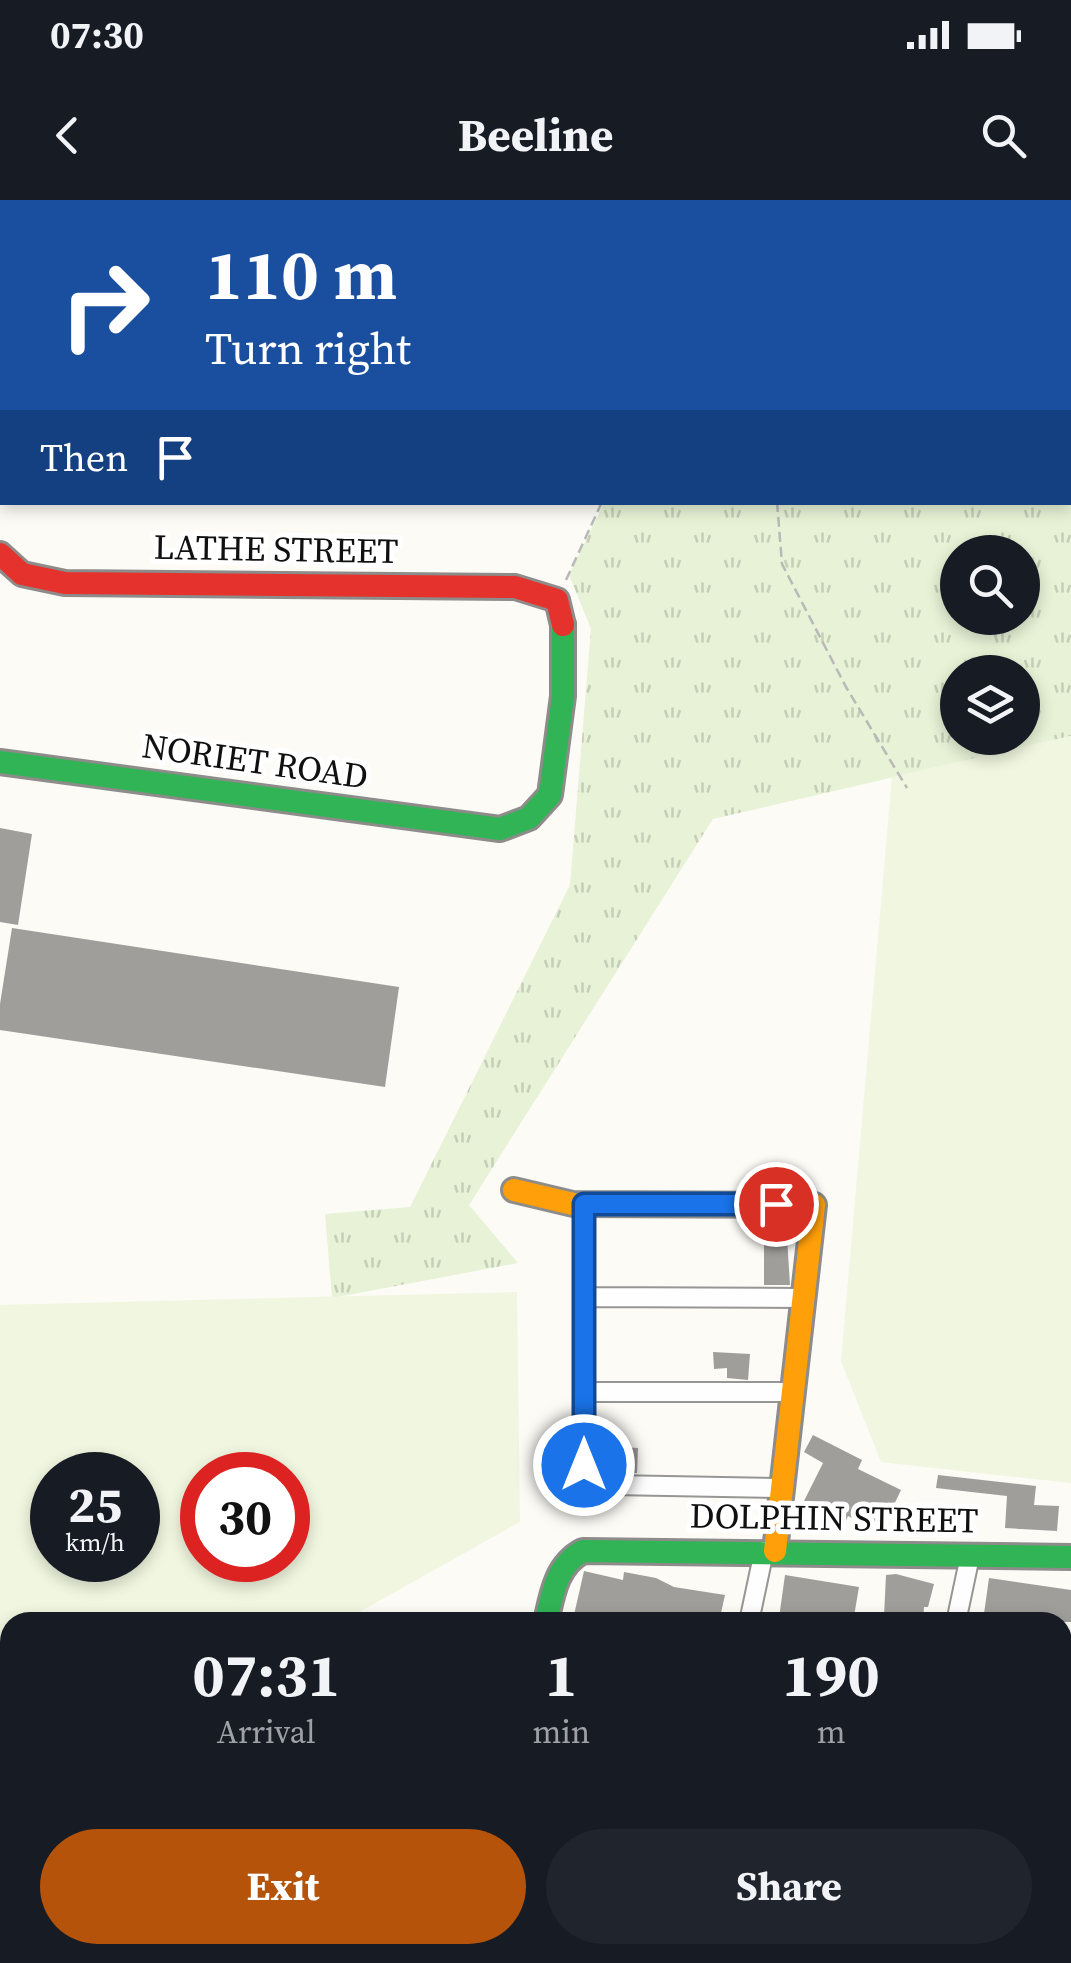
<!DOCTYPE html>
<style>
body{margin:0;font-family:"Source Serif 4",serif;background:#20242c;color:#f1f3f6;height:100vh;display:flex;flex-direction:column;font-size:38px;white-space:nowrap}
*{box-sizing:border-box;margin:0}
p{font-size:32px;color:#9ea1a6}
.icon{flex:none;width:55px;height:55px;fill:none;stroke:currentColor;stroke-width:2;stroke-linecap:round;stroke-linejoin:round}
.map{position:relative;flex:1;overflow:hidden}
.side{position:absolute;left:0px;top:1412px;width:1072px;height:352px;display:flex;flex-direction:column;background:#171b24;border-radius:30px 30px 0 0;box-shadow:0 5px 15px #0003}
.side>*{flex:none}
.banner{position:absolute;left:0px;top:0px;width:1072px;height:305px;box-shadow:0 5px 15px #0003;background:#1a4fa0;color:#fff;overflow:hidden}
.tools{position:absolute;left:940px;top:335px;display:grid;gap:20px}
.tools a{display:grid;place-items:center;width:100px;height:100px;border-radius:50%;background:#171b24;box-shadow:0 5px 15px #0003;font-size:50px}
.speed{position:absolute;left:30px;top:1252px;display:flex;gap:20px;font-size:50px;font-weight:700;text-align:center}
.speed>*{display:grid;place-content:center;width:130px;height:130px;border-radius:50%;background:#171b24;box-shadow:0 5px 15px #0003;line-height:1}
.speed small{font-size:25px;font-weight:400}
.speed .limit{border:15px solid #d22;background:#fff;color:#111}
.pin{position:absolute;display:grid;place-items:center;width:85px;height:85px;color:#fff;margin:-42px;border:5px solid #fff;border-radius:50%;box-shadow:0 2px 10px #0007}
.me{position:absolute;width:110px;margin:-55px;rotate:0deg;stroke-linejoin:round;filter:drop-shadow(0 0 8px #0008)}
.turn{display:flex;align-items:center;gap:35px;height:210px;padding:0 40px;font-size:45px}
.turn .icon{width:130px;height:130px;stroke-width:2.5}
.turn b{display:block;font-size:70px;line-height:85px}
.then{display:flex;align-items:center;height:95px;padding:0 40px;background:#0003;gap:20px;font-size:38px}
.eta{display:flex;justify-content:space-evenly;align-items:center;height:170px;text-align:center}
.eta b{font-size:60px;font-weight:700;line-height:70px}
.action{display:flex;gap:20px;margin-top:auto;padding:20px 40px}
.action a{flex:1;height:115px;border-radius:60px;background:#b45309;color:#fff;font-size:40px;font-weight:700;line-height:115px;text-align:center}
.action a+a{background:#20242c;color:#f1f3f6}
.status{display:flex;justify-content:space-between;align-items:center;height:70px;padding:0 50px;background:#171b24;direction:ltr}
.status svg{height:28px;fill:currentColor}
header{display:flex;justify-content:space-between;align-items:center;height:130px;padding:0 40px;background:#171b24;font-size:45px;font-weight:700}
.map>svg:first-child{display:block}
</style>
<div class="status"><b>07:30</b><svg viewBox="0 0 49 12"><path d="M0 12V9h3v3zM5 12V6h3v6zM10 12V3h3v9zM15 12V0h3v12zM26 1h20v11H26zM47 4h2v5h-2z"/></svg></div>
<header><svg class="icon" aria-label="back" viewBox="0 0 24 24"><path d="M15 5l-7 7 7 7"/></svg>Beeline<svg class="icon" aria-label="search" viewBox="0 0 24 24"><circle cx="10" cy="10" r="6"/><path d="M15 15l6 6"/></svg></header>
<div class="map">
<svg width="1071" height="1763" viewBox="0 0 1071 1763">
<defs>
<pattern id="grass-tufts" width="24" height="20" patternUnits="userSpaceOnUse" patternTransform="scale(2.5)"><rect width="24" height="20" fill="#e7f2d6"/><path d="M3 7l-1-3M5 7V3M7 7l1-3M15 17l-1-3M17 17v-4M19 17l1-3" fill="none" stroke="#c5ceb7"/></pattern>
</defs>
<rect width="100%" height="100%" fill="#fcfbf6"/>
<path fill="url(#grass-tufts)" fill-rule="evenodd" d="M627,0H1071V536L713,619L469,1005L518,1063L332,1098L325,1014L410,1007L570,685L591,429L569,375L604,303L1070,302V2ZM958,352H1022V418H958ZM958,472H1022V538H958Z"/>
<path fill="#f0f6df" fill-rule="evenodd" d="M1071,536V1283L881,1262L841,1161L892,577Z
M517,1092L520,1322L361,1411L357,1422H10V1624L0,1629V1105ZM52,1275H138V1360H52ZM202,1275H288V1360H202Z"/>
<path fill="#a09e9b" d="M0,628L32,634L18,725L0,722Z
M12,728L399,787L385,887L0,830V804Z
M765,966H783V990H764Z
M764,1021H786L790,1085H764Z
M713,1152L750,1154L748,1180L727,1178V1168L714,1169Z
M813,1235L862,1260L858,1269L901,1290L881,1332L848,1316L844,1325L802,1305L823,1263L804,1252Z
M621,1247L638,1248L637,1273H619Z
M938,1275L1036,1286L1034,1305L1059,1306L1057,1331L1005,1328L1007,1296L936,1288Z
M584,1371L623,1380L624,1372L656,1378L674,1387L725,1395L719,1422H653L604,1413L602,1421L574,1415Z
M896,1374L934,1384L928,1407H924L923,1422H893V1416H884L886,1375Z
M785,1375L859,1387L853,1422L809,1414L808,1422L779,1418Z
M989,1378L1071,1390V1422H1039L1013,1418L1012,1422L983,1421Z"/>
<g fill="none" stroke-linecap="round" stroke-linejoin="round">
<g stroke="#969694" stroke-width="14">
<path id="lane" d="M98,2V0
M243,2V0
M415,2V0"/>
</g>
<g stroke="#969694" stroke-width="22">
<path id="street" d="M583,1004L585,1265C589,1279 597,1283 611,1285L782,1288
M584,1097L804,1098
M584,1192H793
M749,1422L764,1351
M956,1422L970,1356
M1062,1653L1071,1655
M71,1763L72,1755
M277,1763L278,1755
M481,1763L482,1755
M683,1763L684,1755
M885,1763L887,1755"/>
</g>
<g stroke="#8d8c8a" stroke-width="28">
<path id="fast" d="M0,562L500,629L529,618L550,595L563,496V425
M546,1422C552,1395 556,1365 583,1351L1071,1357"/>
</g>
<g stroke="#8d8c8a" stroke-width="28">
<path id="slow" d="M514,990L573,1004L814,1005L775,1351
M166,1755L204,1763"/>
</g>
<g stroke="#8d8c8a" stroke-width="28">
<path id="jam" d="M0,354L22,374L65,383L515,387L557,400L563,425
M0,1717L10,1720"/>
</g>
<path stroke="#b9b9b8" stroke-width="2.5" stroke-dasharray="10 5" stroke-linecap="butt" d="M670,0V2
M1070,124H1071
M777,302L782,364L846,487L907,588
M566,380L602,302"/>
<use href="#lane" stroke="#fffefe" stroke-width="9"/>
<use href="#street" stroke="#fffefe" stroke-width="18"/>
<use href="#fast" stroke="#30b455" stroke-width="22"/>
<use href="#slow" stroke="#ff9f0a" stroke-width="22"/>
<use href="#jam" stroke="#e5322d" stroke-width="22"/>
</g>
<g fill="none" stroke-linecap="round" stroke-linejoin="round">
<g stroke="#114b97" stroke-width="25">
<path id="route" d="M584,1265V1004H776"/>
</g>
<use href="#route" stroke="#1a73e8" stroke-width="18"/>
</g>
<g text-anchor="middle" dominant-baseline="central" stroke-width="10" stroke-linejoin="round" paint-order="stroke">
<g font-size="35" fill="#101010" stroke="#fff">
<text transform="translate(276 349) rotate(1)">LATHE STREET</text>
<text transform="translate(255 561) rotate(8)">NORIET ROAD</text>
<text transform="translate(834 1318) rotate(1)">DOLPHIN STREET</text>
</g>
</g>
</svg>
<div class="tools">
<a><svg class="icon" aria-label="search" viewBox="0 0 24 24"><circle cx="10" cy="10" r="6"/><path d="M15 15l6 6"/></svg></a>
<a><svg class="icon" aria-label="layers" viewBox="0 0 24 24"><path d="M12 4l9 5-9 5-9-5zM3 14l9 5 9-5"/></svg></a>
</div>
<div class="speed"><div>25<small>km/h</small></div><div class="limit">30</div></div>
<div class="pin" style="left:776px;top:1004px;background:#d93025"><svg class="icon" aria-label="arrive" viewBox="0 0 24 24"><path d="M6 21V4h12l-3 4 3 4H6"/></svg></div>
<svg class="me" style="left:584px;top:1265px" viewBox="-20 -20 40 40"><circle r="17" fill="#1a73e8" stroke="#fff" stroke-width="3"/><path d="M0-11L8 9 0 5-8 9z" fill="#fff"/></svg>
<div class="banner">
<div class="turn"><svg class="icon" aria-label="right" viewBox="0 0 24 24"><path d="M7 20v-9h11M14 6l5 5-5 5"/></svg><div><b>110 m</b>Turn right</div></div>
<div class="then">Then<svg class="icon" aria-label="arrive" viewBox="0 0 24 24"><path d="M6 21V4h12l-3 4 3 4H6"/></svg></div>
</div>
<section class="side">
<div class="eta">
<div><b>07:31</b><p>Arrival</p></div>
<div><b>1</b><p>min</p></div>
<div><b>190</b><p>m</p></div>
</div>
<div class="action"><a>Exit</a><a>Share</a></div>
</section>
</div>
